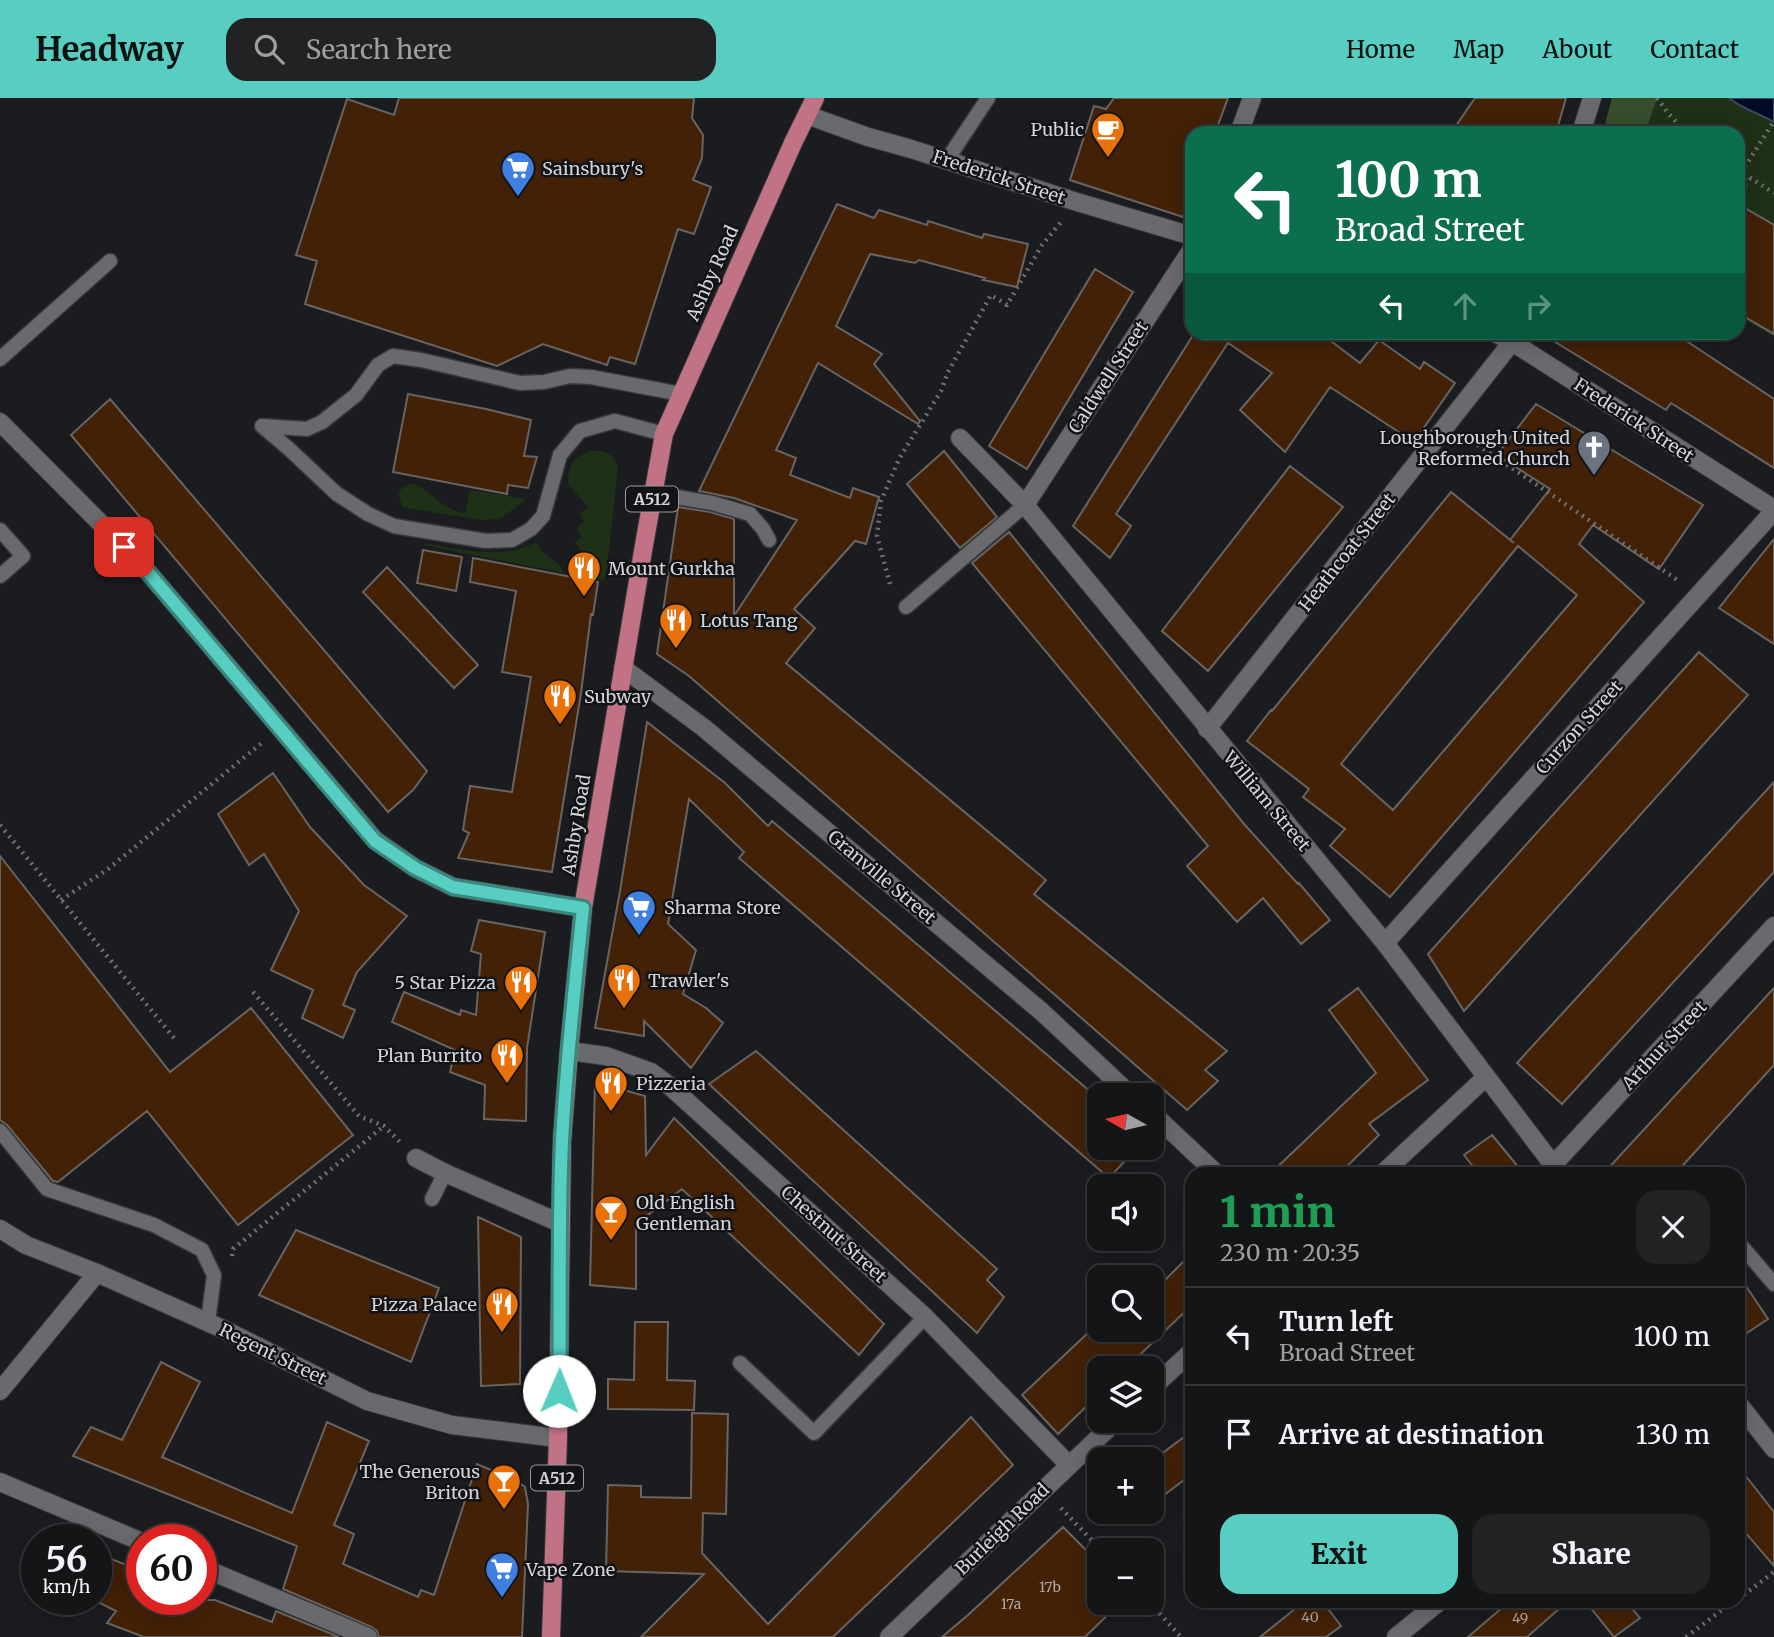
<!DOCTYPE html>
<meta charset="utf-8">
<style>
body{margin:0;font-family:Merriweather,serif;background:#212224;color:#f1f3f6;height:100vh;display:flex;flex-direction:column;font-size:26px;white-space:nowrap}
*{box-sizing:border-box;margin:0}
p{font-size:23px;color:#9d9fa1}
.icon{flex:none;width:38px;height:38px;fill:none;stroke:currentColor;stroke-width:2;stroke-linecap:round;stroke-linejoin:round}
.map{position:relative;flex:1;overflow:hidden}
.sheet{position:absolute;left:1185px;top:1069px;width:560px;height:441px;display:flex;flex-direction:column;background:#141517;border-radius:21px;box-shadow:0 4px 18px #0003,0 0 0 2px #333436}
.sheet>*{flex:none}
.guide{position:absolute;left:1185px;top:28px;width:560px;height:214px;border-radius:21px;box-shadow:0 4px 18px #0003,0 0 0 2px #333436;background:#0b6e4f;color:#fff;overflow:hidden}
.needle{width:46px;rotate:278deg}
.controls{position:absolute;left:1087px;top:985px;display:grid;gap:14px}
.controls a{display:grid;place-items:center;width:77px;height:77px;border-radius:14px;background:#141517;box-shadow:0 4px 18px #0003,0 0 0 2px #333436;font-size:35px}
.speed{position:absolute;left:21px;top:1426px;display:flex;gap:14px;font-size:35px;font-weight:700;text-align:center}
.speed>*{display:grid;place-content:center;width:91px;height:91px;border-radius:50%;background:#141517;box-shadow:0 4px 18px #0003,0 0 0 2px #333436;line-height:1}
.speed small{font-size:18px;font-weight:400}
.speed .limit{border:10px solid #d22;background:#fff;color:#111}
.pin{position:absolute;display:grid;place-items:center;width:60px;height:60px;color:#fff;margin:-30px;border-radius:14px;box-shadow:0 4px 10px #0006}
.me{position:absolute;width:77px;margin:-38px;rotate:1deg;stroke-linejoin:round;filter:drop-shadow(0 0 5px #0008)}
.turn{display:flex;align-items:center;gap:24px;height:147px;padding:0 35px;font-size:32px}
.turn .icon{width:91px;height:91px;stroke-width:2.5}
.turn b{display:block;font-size:49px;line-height:60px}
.lanes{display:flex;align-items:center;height:66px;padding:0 35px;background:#0003;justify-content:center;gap:35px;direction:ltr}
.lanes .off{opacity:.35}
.round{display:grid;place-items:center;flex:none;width:74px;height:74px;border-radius:21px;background:#212224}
.head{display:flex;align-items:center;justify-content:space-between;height:119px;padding:0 35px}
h1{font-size:42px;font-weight:800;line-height:52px;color:#1e9e55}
.cta{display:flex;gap:14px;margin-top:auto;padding:14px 35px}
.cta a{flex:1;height:80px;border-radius:21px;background:#57cec1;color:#111;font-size:28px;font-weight:800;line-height:80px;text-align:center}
.cta a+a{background:#212224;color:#f1f3f6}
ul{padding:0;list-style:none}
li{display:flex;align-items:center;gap:21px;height:98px;padding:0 35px;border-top:2px solid #333436}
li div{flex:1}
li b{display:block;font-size:26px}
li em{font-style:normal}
header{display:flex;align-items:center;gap:42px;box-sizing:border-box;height:98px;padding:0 35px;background:#57cec1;color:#111}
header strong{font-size:33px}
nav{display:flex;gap:38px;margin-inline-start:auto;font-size:24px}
.search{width:490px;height:63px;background:#212224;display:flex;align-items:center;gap:18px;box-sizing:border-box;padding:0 24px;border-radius:21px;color:#9d9fa1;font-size:26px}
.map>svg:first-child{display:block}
</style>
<header>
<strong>Headway</strong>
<div class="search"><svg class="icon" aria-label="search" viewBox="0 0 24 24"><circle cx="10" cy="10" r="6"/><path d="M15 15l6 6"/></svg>Search here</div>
<nav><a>Home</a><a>Map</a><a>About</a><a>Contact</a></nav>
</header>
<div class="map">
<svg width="1774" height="1539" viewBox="0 0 1774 1539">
<rect width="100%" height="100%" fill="#1a1c1f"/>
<path fill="#1e3016" d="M1612,0H1774V239L1738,218V35H1603Z
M589,353C605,352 613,353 618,370L607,470L604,483L570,477V473L578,467L572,459L581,452L575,444L582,439L576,430L584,424L580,416L588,409L568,386C568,367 572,361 589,353Z
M416,386C434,397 443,412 465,415L470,392L527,401L500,421L479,422L402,409L398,394L406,387Z
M536,444C539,449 543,455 547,458C555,463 560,466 564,475L424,447V445C461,451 501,463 536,444Z"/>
<path fill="#364e2b" d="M1612,0H1657L1645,35H1625L1605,26Z"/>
<path fill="#010a27" stroke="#40475c" stroke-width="2" d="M1729,0H1774V24C1759,15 1742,11 1729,0Z"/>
<path fill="#422107" stroke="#686462" stroke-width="2" fill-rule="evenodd" d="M399,0H694L692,20L703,37L702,60L693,82L711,89L694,136L678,131L635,266L610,259L607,267L543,246L497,268L305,206L317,163L296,157L347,1L394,17Z
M1114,0H1228L1215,35H1192V95L1183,119L1070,82L1094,8L1106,11Z
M1475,0H1566L1556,35H1451Z
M837,106L874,120L879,112L927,127L928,123L982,140L984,136L1028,146L1017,189L983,182L985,180L919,162L915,165L870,156L836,228L882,256L874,266L920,323L918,326L818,265L776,352L796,360L790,377L850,400L853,390L879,399L866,446L855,443L794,511L815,530L786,565L1046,782L1034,796L1227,953L1205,972L1218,983L1187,1012L689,578L657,556L678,409L710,414L734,421V518L797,422L734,400L699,393Z
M1738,106L1774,127V236L1738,215Z
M1095,171L1133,194L1027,371L989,348Z
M1195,234H1319L1360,265L1379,242L1420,271L1424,264L1455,285L1414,344L1330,289L1285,354L1240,312L1272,275L1228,245L1116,416L1131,428L1110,460L1073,428Z
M1539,234H1694L1688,244L1774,301V370L1671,305L1666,312Z
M408,296L486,311L531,322L524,358L537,359L528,390L508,387L507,396L393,374Z
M110,301L427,673L413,692L388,714L71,337Z
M1536,306L1703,407L1659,471L1593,427L1579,446L1644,504L1390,799L1330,748L1345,731L1303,699L1309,691L1247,643L1271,612L1272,613L1451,394L1514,445L1510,442L1550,391L1497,357ZM1518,448L1577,497L1393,712L1341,666Z
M944,353L997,419L960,450L907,386Z
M1290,368L1343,409L1208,573L1162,533Z
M1009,434L1244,726L1298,786L1299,785L1330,822L1301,846L1263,800L1237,824L1187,768L1208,748L972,465Z
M1774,441V546L1719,510Z
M423,452L462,459L456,493L417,485Z
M473,460L598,484L593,517L591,516L581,595L552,774L458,760L469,735L463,732L470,688L512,694L531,579L502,574L516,493L470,484Z
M387,469L478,567L454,590L363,494Z
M1699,554L1748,597L1464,913L1428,856Z
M647,624L725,685L768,728L772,723L1099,1001V1050H1137L1109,1080L739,760L744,754L689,701L668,826L696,852L683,896L706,910L723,925L691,970L644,923V938L595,930L620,793Z
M273,675L310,729L364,787L407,818L357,874L343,907L355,912L343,940L302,920L313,892L271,872L299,813L264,756L249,767L218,716Z
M1774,684V774L1562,1006L1517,965Z
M0,758L170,974L251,910L353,1037L238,1127L147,1013L58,1084L53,1083L7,1027L0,1022Z
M479,822L545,834L527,950L526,1023L484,1021L485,987L450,974L455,952L392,924L404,894L460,917L461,912L476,917L481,856L471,853Z
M1358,890L1428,982L1369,1026L1379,1037L1339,1076H1270L1376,975L1329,912Z
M1774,890V967L1675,1076H1603Z
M756,953L997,1171L987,1182L1004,1199L977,1235L709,986Z
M595,984L645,998L646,1057L674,1020L884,1226L859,1257L682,1091L636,1126V1191L590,1187Z
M1492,1037L1524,1076H1479L1464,1057Z
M478,1119L521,1139L520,1286L481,1288Z
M296,1132L439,1190L411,1264L259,1197Z
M1192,1155V1207L1126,1270H1099V1296L1058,1336L1022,1297L1091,1232H1152V1195Z
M1738,1176L1768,1221L1738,1241Z
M635,1224H668L667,1282L695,1283L694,1312L608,1311V1281L634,1282Z
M161,1264L200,1284L162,1359L292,1415L327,1324L369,1343L334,1427L354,1436L343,1466L418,1499L421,1492L434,1497L477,1366L517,1383L525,1389L528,1406L522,1539H379L377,1533L372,1529L283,1491L297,1448L73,1358L91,1329L122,1342Z
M692,1315L728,1316L726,1416L703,1415L702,1455L768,1526L971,1319L1013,1367L833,1539H641L704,1476L606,1473L608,1387L641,1388V1399L691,1400Z
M1192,1333V1376L1152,1406V1363Z
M1738,1368L1774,1414V1468L1738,1426Z
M1063,1429L1091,1457L1086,1462L1099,1475V1505H1120L1085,1539H942L968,1517Z
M111,1461L142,1473V1502H215L272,1524L276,1513L339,1539H144L107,1525L116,1513L96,1503Z
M1305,1503H1322L1341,1528L1326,1539H1260Z
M1510,1503H1568L1527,1539H1468Z
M1585,1503H1626L1640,1520L1614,1539Z"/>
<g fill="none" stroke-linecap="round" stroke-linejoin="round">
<g stroke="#37383a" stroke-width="17">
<path id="service" d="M947,62L988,0
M0,261L110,163
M664,336L615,323L580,333L560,357L543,418L531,431L512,442L486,443L394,428L368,416L337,396L288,350L262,328L307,331L322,324L356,297L378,267L393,258L421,262L520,285L544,284L570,278L591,279L681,296
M653,395L712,405L750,416L763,431L769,442
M0,432L23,458L0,478
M906,509L1025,407
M0,1033L47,1091L154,1127L202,1152L214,1177L208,1224
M432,1101L445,1075
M1738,1144L1774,1186
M740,1265L814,1335L925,1219"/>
</g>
<g stroke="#37383a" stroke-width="20">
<path id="minor" d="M807,17L868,39L908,50L1077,104L1192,138
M1239,35L1252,0
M1581,35L1592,0
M1493,234L1512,244L1774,411
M0,324L142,467L375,742L415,770L453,789L583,810
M960,340L1025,407L1385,845L1560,1076
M1025,407L1192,151
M623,570L704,630L1042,914L1132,998
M1207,631L1512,244L1516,234
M1385,845L1774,413
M569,953L606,958L651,974L671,989L925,1219L1069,1367
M1152,1015L1217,1076
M416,1060L445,1075L560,1125
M1553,1067L1774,828
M1382,1076L1486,979
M0,1131L26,1147L97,1175L225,1232L367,1303L452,1327L558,1340
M1152,1290L1192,1253
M0,1293L97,1175
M1738,1305L1774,1351
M0,1384L142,1444
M201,1469L368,1539
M889,1539L1116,1323
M1396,1539L1440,1503"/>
</g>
<g stroke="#37383a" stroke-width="20">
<path id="primary" d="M551,1539L558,1340L562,1043L569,953L583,810L644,447L664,336L793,45L815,0"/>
</g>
<path stroke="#6f7073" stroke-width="4.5" stroke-dasharray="2 5" stroke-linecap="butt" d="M1657,0L1668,15L1686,35
M1738,72L1774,95
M1741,75L1774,23
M1738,85L1745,87L1750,81
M1466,339L1679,483
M890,486L877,438L881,403L899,361L941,293L948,274L991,197L1007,207L1042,147L1061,124
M0,727L174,940
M61,802L108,771L263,644
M253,894L359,1018L384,1028L401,1045
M232,1158L233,1151L384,1028
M1061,1410L1101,1452
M1738,1501L1774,1474
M1150,1505L1181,1539
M1686,1539L1734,1503"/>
<use href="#service" stroke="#686a6e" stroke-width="14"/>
<use href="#minor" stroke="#686a6e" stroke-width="18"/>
<use href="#primary" stroke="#c27285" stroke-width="18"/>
</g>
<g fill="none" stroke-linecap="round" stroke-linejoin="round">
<g stroke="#39867d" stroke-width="18">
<path id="route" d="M124,449L142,467L375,743L415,770L453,789L583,810C575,888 566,965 562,1043C558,1126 561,1209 559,1293"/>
</g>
<use href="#route" stroke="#57cec1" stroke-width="12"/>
</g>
<defs>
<g id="cafe-pin" transform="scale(1.75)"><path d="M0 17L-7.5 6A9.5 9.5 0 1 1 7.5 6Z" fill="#e8710a" stroke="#111316"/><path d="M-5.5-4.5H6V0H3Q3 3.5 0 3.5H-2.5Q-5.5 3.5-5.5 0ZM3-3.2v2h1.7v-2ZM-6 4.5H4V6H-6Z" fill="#fff"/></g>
<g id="supermarket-pin" transform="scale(1.75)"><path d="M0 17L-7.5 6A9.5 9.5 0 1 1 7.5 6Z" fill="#3f7fe0" stroke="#111316"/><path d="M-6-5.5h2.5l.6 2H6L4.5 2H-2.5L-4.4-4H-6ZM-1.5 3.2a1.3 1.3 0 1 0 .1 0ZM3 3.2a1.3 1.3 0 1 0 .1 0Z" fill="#fff"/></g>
<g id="church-pin" transform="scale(1.75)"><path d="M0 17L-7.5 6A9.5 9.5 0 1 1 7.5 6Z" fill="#6b7280" stroke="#111316"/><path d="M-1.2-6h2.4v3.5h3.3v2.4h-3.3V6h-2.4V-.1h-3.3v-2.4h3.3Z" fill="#fff"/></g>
<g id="restaurant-pin" transform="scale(1.75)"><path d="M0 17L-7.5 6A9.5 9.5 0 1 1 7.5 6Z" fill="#e8710a" stroke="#111316"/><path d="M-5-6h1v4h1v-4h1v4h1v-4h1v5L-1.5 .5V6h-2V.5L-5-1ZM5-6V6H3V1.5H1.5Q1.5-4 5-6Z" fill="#fff"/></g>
<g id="bar-pin" transform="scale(1.75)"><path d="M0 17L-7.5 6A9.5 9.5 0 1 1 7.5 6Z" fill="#e8710a" stroke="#111316"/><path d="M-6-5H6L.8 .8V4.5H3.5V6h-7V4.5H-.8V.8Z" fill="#fff"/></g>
</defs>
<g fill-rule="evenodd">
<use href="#cafe-pin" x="1108" y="31"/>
<use href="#supermarket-pin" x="518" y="70"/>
<use href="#church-pin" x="1594" y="349"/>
<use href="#restaurant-pin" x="584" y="470"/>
<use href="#restaurant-pin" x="676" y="522"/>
<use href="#restaurant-pin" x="560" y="598"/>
<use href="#supermarket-pin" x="639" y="809"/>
<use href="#restaurant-pin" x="624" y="882"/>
<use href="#restaurant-pin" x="521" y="884"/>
<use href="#restaurant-pin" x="507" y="957"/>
<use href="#restaurant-pin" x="611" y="985"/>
<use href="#bar-pin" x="611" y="1114"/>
<use href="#restaurant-pin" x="502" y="1206"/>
<use href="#bar-pin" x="504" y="1383"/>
<use href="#supermarket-pin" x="502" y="1471"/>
</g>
<g text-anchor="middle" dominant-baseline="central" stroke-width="5" stroke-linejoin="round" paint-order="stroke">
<g font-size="14" fill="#afa7a2">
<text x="1050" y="1489">17b</text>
<text x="1011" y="1506">17a</text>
<text x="1310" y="1519">40</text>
<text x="1520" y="1520">49</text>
</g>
<g fill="#111316" stroke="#999a9c" stroke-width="2">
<rect x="626" y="388.5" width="52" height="25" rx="5"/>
<rect x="531" y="1367.5" width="52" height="25" rx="5"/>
</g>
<g font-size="16" font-weight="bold" fill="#d3d4d6">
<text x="652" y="401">A512</text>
<text x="557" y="1380">A512</text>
</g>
<g font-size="18" fill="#d3d4d6" stroke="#111316" text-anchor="start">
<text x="1084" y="31" text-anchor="end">Public</text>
<text x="542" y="70">Sainsbury's</text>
<text x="1570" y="339" text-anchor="end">Loughborough United<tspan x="1570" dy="21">Reformed Church</tspan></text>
<text x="608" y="470">Mount Gurkha</text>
<text x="700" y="522">Lotus Tang</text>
<text x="584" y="598">Subway</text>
<text x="664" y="809">Sharma Store</text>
<text x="648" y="882">Trawler's</text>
<text x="496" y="884" text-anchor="end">5 Star Pizza</text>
<text x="482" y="957" text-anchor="end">Plan Burrito</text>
<text x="636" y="985">Pizzeria</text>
<text x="636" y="1104">Old English<tspan x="636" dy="21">Gentleman</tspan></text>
<text x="477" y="1206" text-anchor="end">Pizza Palace</text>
<text x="480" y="1373" text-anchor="end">The Generous<tspan x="480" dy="21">Briton</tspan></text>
<text x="526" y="1471">Vape Zone</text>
</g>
<g font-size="18" fill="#d3d4d6" stroke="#111316">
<text transform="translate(999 79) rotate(18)">Frederick Street</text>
<text transform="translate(712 175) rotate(-66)">Ashby Road</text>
<text transform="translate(1108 279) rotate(-57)">Caldwell Street</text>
<text transform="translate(1634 322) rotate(33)">Frederick Street</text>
<text transform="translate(1347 454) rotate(-52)">Heathcoat Street</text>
<text transform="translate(1579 629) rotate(-48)">Curzon Street</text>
<text transform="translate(1267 703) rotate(50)">William Street</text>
<text transform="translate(576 727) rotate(-81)">Ashby Road</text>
<text transform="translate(882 779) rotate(40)">Granville Street</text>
<text transform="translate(1664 947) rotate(-47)">Arthur Street</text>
<text transform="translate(834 1136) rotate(42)">Chestnut Street</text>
<text transform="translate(273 1256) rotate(26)">Regent Street</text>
<text transform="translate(1002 1431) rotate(-44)">Burleigh Road</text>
</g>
</g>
</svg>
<div class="controls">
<a><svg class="needle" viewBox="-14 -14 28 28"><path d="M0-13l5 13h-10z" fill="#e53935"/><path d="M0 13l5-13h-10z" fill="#9d9fa1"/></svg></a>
<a><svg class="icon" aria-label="sound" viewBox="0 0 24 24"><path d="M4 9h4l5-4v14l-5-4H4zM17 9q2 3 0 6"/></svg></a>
<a><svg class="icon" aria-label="search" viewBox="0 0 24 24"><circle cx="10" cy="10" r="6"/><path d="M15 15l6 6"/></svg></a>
<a><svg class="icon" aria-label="layers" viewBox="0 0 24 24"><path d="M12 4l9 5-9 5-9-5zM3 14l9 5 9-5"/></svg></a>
<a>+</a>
<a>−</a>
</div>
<div class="speed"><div>56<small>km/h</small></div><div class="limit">60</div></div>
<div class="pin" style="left:124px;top:449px;background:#d93025"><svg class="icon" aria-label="arrive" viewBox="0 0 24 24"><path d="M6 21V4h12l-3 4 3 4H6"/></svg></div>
<svg class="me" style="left:559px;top:1293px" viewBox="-20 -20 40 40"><circle r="19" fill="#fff"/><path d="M0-13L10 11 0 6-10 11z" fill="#57cec1"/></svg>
<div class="guide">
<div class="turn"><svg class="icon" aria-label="left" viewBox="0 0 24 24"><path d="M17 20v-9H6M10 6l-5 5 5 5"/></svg><div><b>100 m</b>Broad Street</div></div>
<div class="lanes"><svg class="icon" aria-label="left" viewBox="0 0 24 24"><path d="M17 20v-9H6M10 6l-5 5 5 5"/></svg><svg class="icon off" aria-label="ahead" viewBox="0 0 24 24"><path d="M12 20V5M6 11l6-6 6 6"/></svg><svg class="icon off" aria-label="right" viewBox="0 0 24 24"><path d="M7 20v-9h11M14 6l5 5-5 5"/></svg></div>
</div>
<section class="sheet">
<div class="head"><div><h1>1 min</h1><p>230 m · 20:35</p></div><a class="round"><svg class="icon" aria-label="close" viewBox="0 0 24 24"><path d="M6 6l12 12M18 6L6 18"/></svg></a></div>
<ul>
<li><svg class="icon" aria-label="left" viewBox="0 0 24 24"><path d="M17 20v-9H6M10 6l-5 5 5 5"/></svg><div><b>Turn left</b><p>Broad Street</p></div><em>100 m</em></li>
<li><svg class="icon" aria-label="arrive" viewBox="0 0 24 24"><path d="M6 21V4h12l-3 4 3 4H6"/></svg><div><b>Arrive at destination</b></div><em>130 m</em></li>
</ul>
<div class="cta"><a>Exit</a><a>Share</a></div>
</section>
</div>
